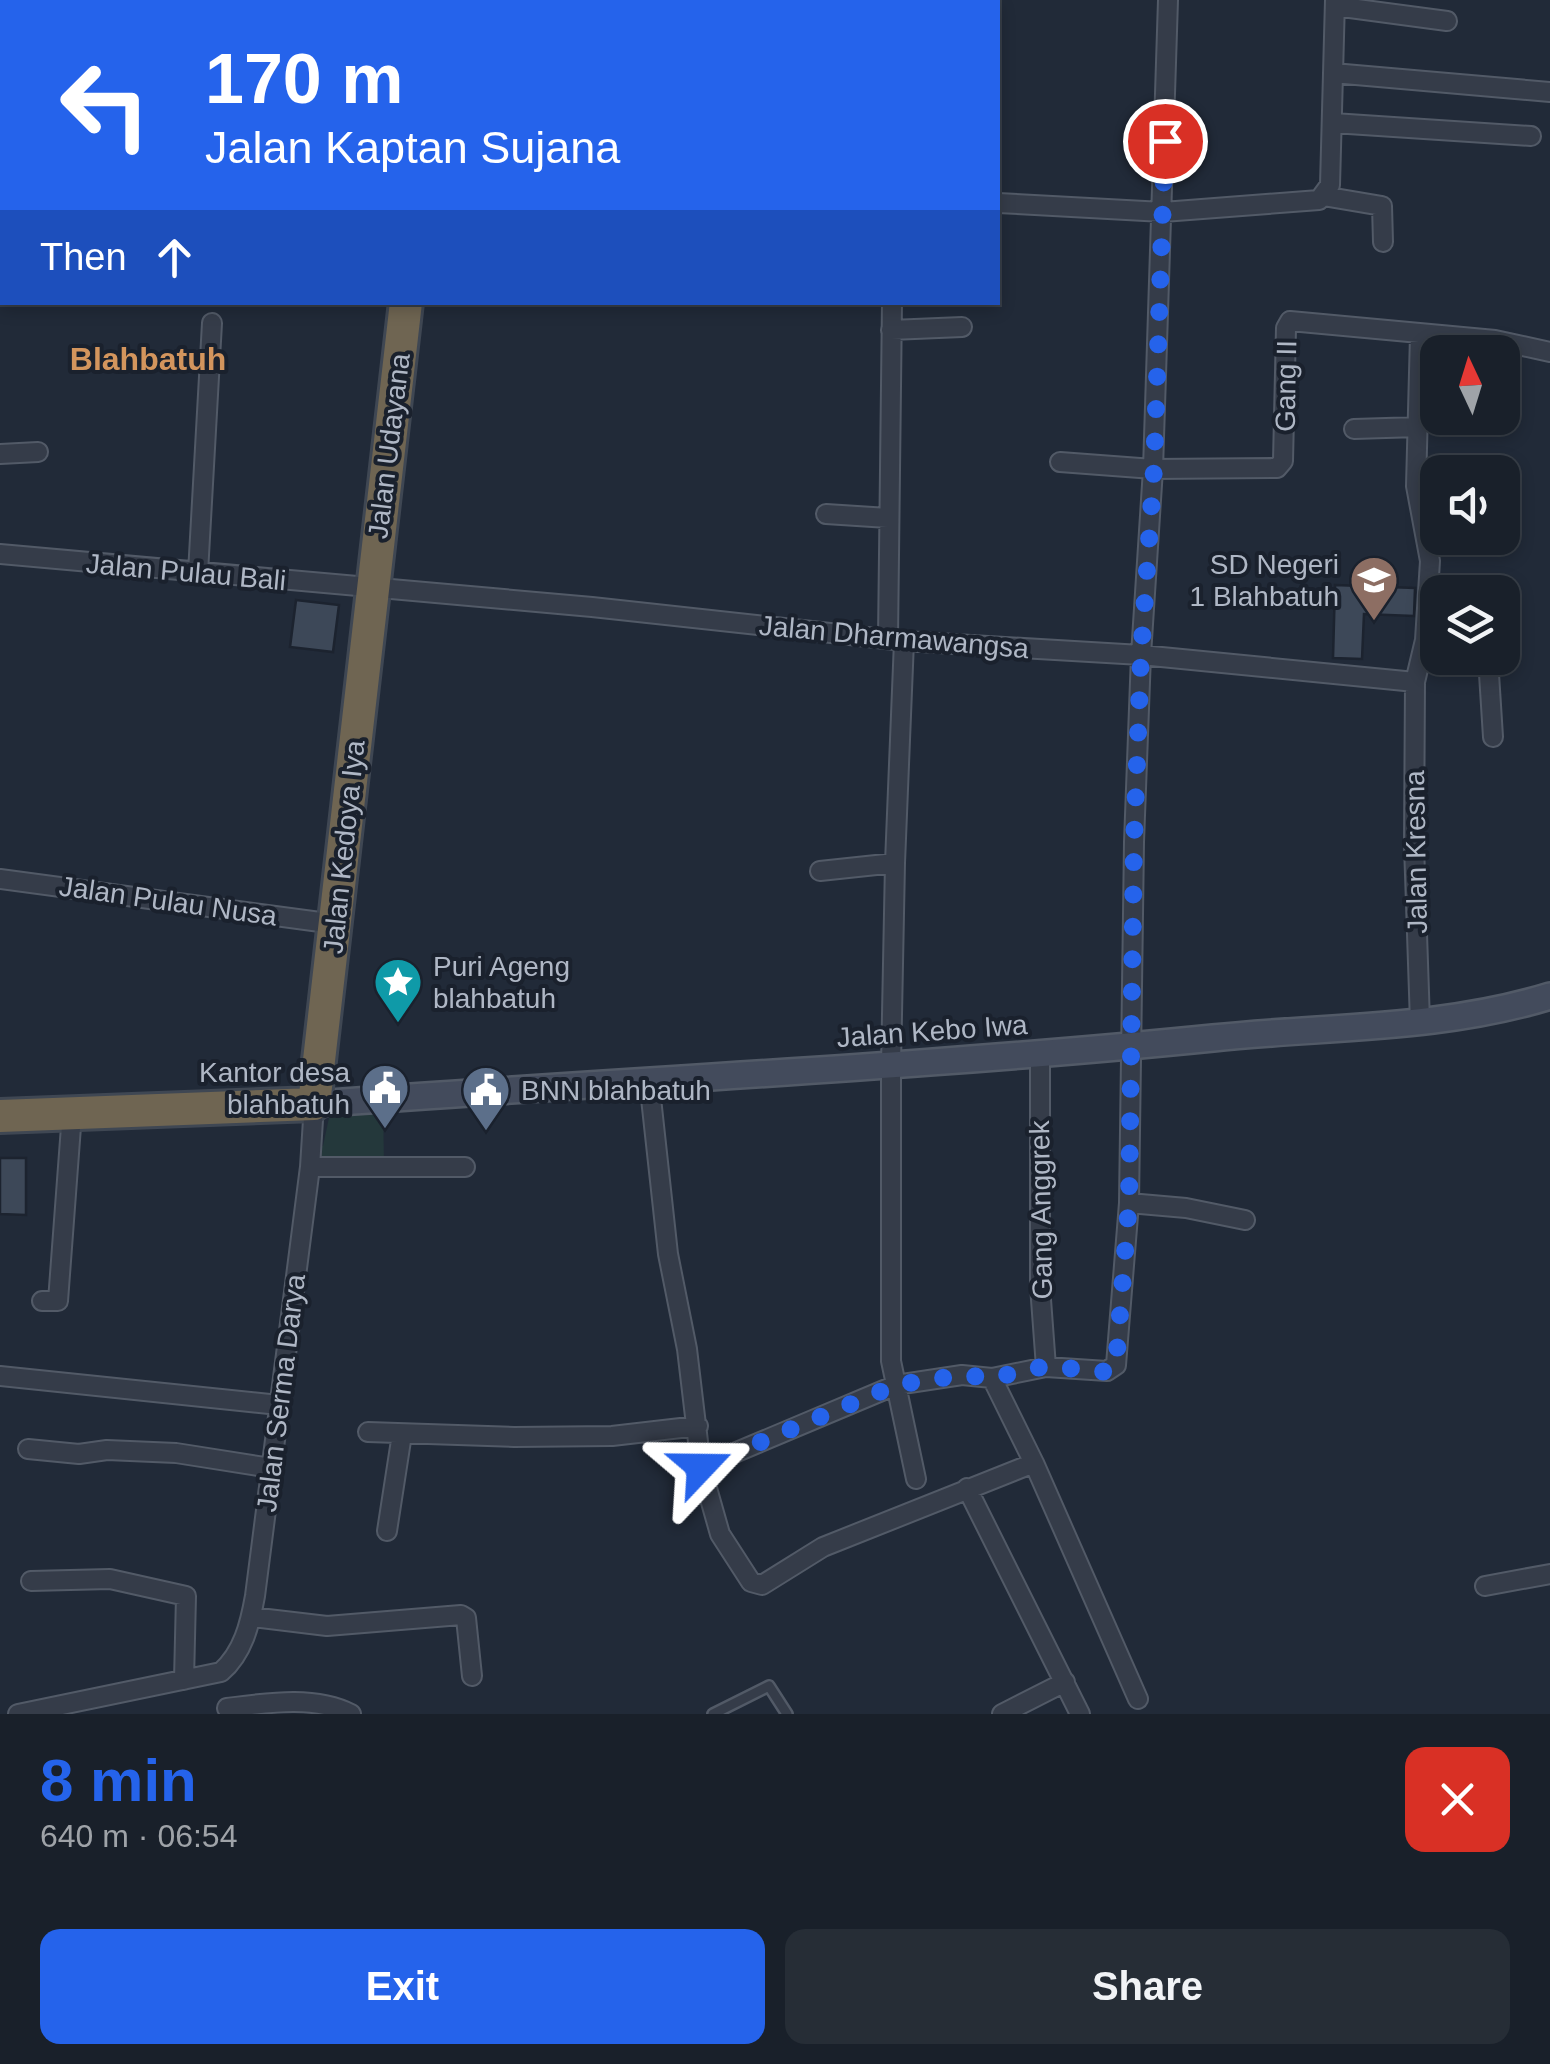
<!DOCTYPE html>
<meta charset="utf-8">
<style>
body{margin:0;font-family:Helvetica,sans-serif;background:#262d36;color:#f1f3f6;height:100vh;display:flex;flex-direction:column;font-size:38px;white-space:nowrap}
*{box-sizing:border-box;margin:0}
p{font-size:32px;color:#9fa3a8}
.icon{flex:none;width:55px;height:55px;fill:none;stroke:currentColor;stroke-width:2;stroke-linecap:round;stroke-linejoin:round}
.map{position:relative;height:1714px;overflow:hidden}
.drawer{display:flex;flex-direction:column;background:#19202a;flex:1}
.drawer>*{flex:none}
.top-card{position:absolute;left:0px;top:0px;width:1000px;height:305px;box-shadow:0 5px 15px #0003,0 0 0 2px #373e47;background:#2563eb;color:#fff;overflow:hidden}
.needle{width:65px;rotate:356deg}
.fabs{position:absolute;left:1420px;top:335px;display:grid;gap:20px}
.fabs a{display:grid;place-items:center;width:100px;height:100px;border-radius:20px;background:#19202a;box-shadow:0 5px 15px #0003,0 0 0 2px #373e47;font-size:50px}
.pin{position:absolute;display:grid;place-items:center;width:85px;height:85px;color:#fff;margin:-42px;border:5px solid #fff;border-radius:50%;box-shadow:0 2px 10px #0007}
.me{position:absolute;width:110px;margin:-55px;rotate:67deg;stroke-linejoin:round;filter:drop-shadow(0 0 8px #0008)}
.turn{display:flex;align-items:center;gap:35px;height:210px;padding:0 40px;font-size:45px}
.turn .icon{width:130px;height:130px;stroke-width:2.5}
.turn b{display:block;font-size:70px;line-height:85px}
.then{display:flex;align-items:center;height:95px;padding:0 40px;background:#0003;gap:20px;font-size:38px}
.round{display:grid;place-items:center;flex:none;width:105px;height:105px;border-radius:20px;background:#262d36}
.head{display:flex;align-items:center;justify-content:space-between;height:170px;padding:0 40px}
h1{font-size:60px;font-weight:700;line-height:75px;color:#2563eb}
.primary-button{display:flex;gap:20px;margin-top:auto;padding:20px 40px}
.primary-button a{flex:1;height:115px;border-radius:20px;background:#2563eb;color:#fff;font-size:40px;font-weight:700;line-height:115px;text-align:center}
.primary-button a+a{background:#262d36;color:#f1f3f6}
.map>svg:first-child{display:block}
</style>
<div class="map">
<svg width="1550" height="1714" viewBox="0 0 1550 1714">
<rect width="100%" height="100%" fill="#212a38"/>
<path fill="#24383b" d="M383,1104L384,1165H321L322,1156L317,1155V1146H323L329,1118L345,1108Z"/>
<path fill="#3d4858" stroke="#1c232f" stroke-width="2.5" d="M1335,585L1415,588L1414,616L1364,614L1362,659L1333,658Z
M296,600L339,605L333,652L290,647Z
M0,1158H26V1215L0,1214Z"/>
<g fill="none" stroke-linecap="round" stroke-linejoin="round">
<g stroke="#525a67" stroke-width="14">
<path id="lane" d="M713,1714L769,1686L787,1714"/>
</g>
<g stroke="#525a67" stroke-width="22">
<path id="street" d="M841,0L860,2
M904,0L905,2
M310,2L311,0
M982,2L983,0
M1335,6L1447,21
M1333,73L1550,92
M1333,123L1531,136
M1323,196L1382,206L1383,242
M998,203L1163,212L1319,200L1330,185L1335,0
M0,253L2,252
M891,330L962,327
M1354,429L1418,427
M0,454L38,452
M1060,462L1153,469L1277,468L1283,461L1286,328L1290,321L1495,340L1550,352
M826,514L888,518
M0,554L592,607L904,641L1141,655L1415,682
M198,573L212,323
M888,639L892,302
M904,641L895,863L891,1065V1361L916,1479
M1488,658L1493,737
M820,871L895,863
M0,879L335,924
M1420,1022L1414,845L1415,682L1425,640L1430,561L1416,486L1420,335
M1040,1054V1286L1046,1367
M649,1080L668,1254L687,1349L701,1467L720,1534L751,1582L762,1585L823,1547L1034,1463
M310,1167H465
M1129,1203L1186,1208L1245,1220
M42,1301H58L72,1113
M0,1376L279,1405
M992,1378L1034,1463L1138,1699
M368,1432L514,1437L612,1436L698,1426
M28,1449L79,1454L107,1450L176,1453L271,1468
M701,1467L896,1385L962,1375L992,1378L1046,1367L1107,1371L1116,1365L1129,1203L1134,842L1141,655L1153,469L1168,0
M967,1488L1080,1714
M387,1531L402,1434
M31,1581L110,1579L186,1596L184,1680
M1485,1586L1550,1574
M252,1617L327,1626L461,1615L466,1618L472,1676
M227,1708C266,1703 315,1695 351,1714
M18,1714L221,1672C243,1653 250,1624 255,1596L310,1167L314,1104
M1002,1714L1065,1682"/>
</g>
<g stroke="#525a67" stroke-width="30">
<path id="secondary" d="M314,1104C614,1081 914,1068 1213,1038C1326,1026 1441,1030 1550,996"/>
</g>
<g stroke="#3f4753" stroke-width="38">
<path id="highway" d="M441,2L442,0
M0,1116L314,1104L406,302"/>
</g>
<use href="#lane" stroke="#353c49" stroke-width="9"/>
<use href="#street" stroke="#353c49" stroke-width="18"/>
<use href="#secondary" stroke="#434b5c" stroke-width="25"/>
<use href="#highway" stroke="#6f6552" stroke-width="32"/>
</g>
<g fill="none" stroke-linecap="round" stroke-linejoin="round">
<path stroke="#2563eb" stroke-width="18" stroke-dasharray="0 32.4" d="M701,1467L896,1385L962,1375L992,1378L1046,1366L1107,1372L1116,1364L1129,1203L1134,842L1141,655L1154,469L1165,141"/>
</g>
<defs>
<g id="school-pin" transform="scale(2.5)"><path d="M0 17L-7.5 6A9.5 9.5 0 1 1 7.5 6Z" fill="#8d6e63" stroke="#1a212d"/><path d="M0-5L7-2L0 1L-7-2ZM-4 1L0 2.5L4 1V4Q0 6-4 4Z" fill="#fff"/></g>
<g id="sight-pin" transform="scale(2.5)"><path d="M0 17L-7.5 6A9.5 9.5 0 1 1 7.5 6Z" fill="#0f9aa8" stroke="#1a212d"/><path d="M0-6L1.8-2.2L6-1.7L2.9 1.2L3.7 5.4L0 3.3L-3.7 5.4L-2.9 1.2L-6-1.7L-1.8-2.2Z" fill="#fff"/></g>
<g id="civic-pin" transform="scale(2.5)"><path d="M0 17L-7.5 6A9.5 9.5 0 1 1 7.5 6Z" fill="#5c6f8a" stroke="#1a212d"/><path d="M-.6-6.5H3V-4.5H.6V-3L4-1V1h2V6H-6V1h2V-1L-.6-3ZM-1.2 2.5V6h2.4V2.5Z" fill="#fff"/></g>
</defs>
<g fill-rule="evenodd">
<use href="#school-pin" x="1374" y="580"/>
<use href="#sight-pin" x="398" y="982"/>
<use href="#civic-pin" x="385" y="1088"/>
<use href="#civic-pin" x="486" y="1090"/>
</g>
<g text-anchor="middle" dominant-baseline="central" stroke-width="8" stroke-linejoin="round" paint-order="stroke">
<g font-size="28" fill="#afb7c5" stroke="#1a212d">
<text transform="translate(1286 386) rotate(-89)">Gang II</text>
<text transform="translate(389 446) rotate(-83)">Jalan Udayana</text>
<text transform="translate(186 572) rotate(5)">Jalan Pulau Bali</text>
<text transform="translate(894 637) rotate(5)">Jalan Dharmawangsa</text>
<text transform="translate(344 847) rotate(-84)">Jalan Kedoya Iya</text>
<text transform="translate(1416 852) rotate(-91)">Jalan Kresna</text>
<text transform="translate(168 901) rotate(8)">Jalan Pulau Nusa</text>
<text transform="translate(932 1031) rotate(-4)">Jalan Kebo Iwa</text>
<text transform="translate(1041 1210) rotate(-91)">Gang Anggrek</text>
<text transform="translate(281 1393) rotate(-83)">Jalan Serma Darya</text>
</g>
<g font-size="28" fill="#afb7c5" stroke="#1a212d" text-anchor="end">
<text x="1339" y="564">SD Negeri<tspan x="1339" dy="32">1 Blahbatuh</tspan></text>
<text x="433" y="966" text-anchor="start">Puri Ageng<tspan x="433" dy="32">blahbatuh</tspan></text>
<text x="350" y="1072">Kantor desa<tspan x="350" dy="32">blahbatuh</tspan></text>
<text x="521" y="1090" text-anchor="start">BNN blahbatuh</text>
</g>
<g font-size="32" font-weight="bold" fill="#d3955d" stroke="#1a212d">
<text x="148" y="359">Blahbatuh</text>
</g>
</g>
</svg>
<div class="fabs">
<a><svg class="needle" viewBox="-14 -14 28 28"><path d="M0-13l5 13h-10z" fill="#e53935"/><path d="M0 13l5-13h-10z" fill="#9fa3a8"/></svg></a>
<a><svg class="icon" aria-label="sound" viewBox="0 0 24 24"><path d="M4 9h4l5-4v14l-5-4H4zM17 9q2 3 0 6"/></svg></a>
<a><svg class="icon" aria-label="layers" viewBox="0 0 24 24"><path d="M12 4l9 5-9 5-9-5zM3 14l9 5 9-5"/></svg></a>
</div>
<div class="pin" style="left:1165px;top:141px;background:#d93025"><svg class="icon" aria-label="arrive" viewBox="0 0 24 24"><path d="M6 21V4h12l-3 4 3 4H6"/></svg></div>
<svg class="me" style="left:701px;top:1467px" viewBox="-20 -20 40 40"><path d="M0-17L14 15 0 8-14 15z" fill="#2563eb" stroke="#fff" stroke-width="4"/></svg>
<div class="top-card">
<div class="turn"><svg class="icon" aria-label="left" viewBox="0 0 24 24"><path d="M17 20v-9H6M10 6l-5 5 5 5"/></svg><div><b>170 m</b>Jalan Kaptan Sujana</div></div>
<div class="then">Then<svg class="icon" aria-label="ahead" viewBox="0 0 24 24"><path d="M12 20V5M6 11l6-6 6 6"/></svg></div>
</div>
</div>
<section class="drawer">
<div class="head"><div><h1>8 min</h1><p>640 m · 06:54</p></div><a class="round" style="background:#d93025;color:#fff"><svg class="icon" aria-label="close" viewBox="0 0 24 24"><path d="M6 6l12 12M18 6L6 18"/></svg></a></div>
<div class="primary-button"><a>Exit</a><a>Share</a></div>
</section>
